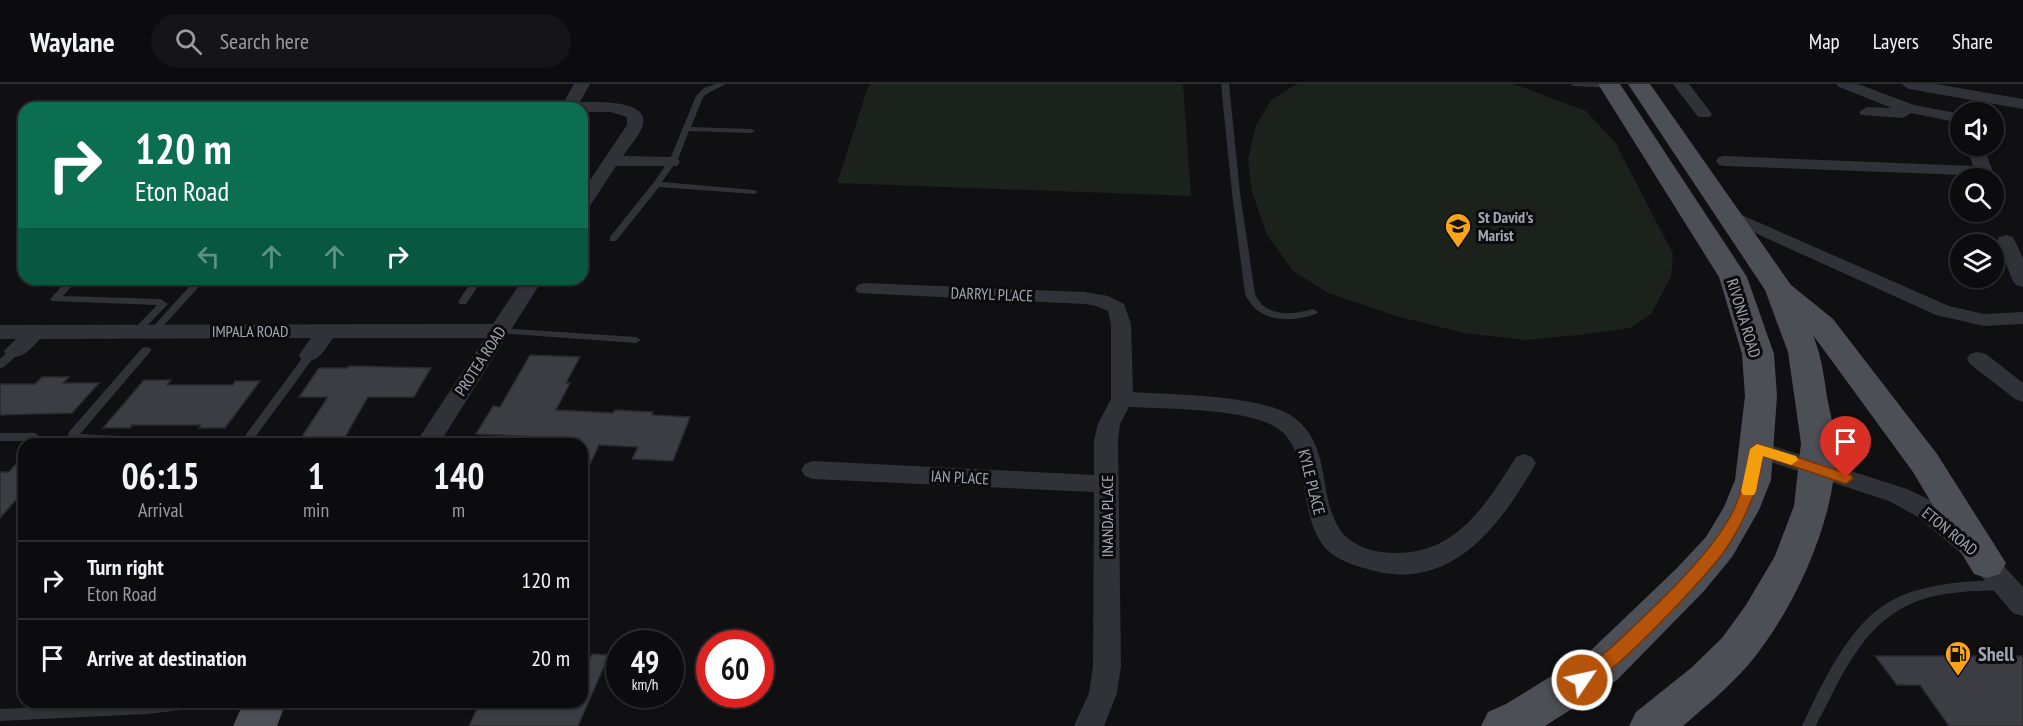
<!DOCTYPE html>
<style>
body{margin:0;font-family:"PT Sans Narrow",sans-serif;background:#151517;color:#f1f3f6;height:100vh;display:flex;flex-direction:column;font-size:22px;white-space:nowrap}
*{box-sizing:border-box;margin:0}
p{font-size:20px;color:#9a9b9e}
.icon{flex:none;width:33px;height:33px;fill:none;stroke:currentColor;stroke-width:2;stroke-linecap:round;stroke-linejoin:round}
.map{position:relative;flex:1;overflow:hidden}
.panel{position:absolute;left:18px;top:354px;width:570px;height:270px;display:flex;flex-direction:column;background:#0c0c0e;border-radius:18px;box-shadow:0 2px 4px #0004,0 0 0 2px #2c2c2e}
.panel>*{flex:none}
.hud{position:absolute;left:18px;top:18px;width:570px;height:183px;border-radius:18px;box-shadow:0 2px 4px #0004,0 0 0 2px #2c2c2e;background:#0b6e4f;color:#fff;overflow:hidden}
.tools{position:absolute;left:1950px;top:18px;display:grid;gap:12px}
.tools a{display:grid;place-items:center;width:54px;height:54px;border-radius:50%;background:#0c0c0e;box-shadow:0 2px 4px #0004,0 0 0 2px #2c2c2e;font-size:30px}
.speed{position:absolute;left:606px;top:546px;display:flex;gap:12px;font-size:30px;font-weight:700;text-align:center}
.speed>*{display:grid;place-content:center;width:78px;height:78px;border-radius:50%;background:#0c0c0e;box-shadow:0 2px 4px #0004,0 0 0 2px #2c2c2e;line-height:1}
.speed small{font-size:15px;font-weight:400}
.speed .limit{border:9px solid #d22;background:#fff;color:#111}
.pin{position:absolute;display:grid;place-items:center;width:51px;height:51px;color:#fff;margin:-62px -26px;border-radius:50% 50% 50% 0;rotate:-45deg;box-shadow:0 0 6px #0007}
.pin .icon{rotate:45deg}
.me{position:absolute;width:66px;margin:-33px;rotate:56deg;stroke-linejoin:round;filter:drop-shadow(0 0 4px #0008)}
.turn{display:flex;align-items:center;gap:21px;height:126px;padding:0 18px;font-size:27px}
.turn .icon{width:78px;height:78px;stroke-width:2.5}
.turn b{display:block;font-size:42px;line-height:51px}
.lanes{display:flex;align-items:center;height:57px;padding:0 18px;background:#0003;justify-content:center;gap:30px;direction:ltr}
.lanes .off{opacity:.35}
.eta{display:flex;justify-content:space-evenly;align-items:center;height:102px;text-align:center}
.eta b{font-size:36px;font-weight:700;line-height:42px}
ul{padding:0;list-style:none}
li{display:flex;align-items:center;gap:18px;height:78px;padding:0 18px;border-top:2px solid #2c2c2e}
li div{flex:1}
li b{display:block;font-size:22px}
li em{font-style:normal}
header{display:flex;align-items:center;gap:36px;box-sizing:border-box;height:84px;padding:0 30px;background:#0c0c0e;border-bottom:2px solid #2c2c2e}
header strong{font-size:28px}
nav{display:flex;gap:33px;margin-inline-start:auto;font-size:21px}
.search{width:420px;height:54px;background:#151517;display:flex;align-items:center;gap:15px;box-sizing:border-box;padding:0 21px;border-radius:33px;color:#9a9b9e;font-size:22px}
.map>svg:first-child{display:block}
</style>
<header>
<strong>Waylane</strong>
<div class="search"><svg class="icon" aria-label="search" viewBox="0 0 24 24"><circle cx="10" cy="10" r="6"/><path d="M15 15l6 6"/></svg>Search here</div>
<nav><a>Map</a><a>Layers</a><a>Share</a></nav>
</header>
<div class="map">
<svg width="2023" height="642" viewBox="0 0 2023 642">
<rect width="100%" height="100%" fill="#101012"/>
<path fill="#1a221b" d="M869,0H1183L1191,112L837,99Z
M1297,0H1514L1586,27L1615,58L1673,170L1671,193L1651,230L1630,244L1579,251L1525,256L1465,249L1399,233L1328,209L1293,187L1267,151L1252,108L1248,75L1256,42L1271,16Z"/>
<path fill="#3c3d42" stroke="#2a2a2e" stroke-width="1.5" d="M530,271L580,273L566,299H570L556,326L613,329L615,326L653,328L652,331L690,333L673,377L632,375L638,363L599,361L582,397V360H558L561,354L476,350L493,322L500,323Z
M349,282L431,284L414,313H368L341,360H297L328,313H299L319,284H348Z
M42,293H69L63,299H99L72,329L0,331V300H35Z
M144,296H171L167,301H233L235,297H260L225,344H199L201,341H132L130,344H103Z
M24,371V407L0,434V388H9Z
M592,570L609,571L578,642H469L480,618H582V581H587Z
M1875,572H2023V642H1949L1920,601H1897Z"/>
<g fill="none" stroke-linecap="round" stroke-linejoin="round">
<path fill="#313237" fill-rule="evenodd" d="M716,0H726L710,8L703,13L691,43L751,45L755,47L751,49L689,47L678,75L662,98L754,106L758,108L754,110L659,103L616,157H610V153L654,98L670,75L696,12L704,4Z
M1221,0H1229L1240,109L1255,210C1266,234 1291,231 1313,225L1318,228L1316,230C1290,239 1258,239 1245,210L1232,109Z
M1570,0H1612L1615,2L1611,4L1574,2Z
M68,195H78L63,212L161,215L168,220L140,249L137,250L132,247L134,245L157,221L52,217L50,215L52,213Z
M196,195H206L157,249H151L149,247L151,245Z
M473,195H483L466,220H460L458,218Z
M500,244L636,253L641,256L636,259L497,249L495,247L497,245Z
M146,263L150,264L151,266L150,268L80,350L138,353L143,357L142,360L80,359L69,354L68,351L69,348L142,264Z
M15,264L19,265L20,267L19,269L4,283L0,284V275L11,265Z
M310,268L315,271L314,273L250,360H239L306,269Z
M0,349H35L40,353L35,357H0Z
M2003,496L2007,497L2009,501L2007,505C1999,507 1989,506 1980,507C1966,507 1953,509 1939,511C1868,525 1846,584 1816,642H1802C1821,601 1848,543 1887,519C1922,499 1964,497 2003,496Z
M147,618H206L204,622L199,624L147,630L0,637V625Z"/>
<path fill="#313237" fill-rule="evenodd" d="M574,0H590L580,18C594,18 649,15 643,40C641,50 629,63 623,72L671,73L677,74L680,78L677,82H616L588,125L582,126V108L627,41V33L611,28H582V24H378L377,22L385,17L564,18Z
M1673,0H1689L1712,30L1710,33H1698Z
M1836,0H1858L1914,21L1956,29L1958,32L1950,37L1911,29L1903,34L1861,31L1859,28L1867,23L1892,24L1839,3Z
M1901,0H1936L2023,15V25L1909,5Z
M1967,62H1983L1993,88L1990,92L1725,82L1719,81L1716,77L1719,73L1725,72L1973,82Z
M1728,125L1949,222L1984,230L2023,228V240L1984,242L1936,231L1722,134L1719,130L1722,126Z
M2006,151L2013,153L2023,174V203L2016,201L2013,197L1997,157L1999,153Z
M523,195H543L439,360H415L485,254H333C324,266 319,280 302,276L299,271L311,254L40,255C30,265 23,276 7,272L4,267L16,255H0V241L493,240Z
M865,199L1085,208L1108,212L1124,220L1131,240L1133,308C1172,311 1268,310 1297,336C1331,364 1318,410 1339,444C1347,458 1366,466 1381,468C1451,477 1483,426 1516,373L1524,370L1532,373L1536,379C1499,444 1449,512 1364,484C1346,479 1328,472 1319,455C1300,424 1309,369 1280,346C1253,324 1165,325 1129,323L1120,340L1118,356L1121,582L1117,609L1104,642H1074L1089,609L1093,582L1094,408L813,395L805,392L801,386L805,380L813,377L1094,391V356L1098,340L1111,315V240L1108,227L1096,222L1085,220L858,209L855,205L858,201Z
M1978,268L1986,270L2023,299V318L2015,315L1970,280L1967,275L1970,270Z
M1757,357L1907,405L1936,419L1980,456L2023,503V532L2013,529L1962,470L1918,433L1889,417L1749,371L1745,365L1749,359Z"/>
<path fill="#4d4f56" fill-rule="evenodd" d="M1598,0H1620L1747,193L1774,270L1777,312L1771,396L1759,426L1732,473L1704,507L1617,596L1545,642H1481L1488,628L1506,620L1587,570L1676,485L1706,453L1724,423L1735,396L1745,312L1742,270L1719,193Z
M1628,0H1650L1791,201L1833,235L1937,370L2006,479L2000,490L1987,494L1974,490L1913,388L1813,251C1821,271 1824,291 1827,313C1830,328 1834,343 1835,358C1840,428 1794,527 1749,580C1729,603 1706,622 1683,642H1629L1636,628L1691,584L1722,554L1746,521L1775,472L1794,422L1801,359L1788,268L1765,206Z
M244,618H286L277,642H233Z"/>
</g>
<path fill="#b45309" stroke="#753606" stroke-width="1.5" d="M1757,360L1851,391L1853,394L1846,400L1763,372C1758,407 1745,436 1726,465C1709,490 1609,597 1584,603C1580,604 1580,603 1575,601L1573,596C1576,590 1606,569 1614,561C1651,526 1715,468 1735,423C1743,404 1747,385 1750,365Z"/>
<path fill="#f59e0b" d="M1757,360L1796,372L1798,376L1791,381L1763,372L1756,407L1754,411H1743L1741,407L1750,365Z"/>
<defs>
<g id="school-pin" transform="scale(1.35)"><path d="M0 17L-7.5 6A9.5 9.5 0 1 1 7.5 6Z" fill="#fea41b" stroke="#0b0b0d"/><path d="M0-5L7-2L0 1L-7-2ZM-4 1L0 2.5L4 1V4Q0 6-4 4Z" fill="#111"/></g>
<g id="fuel-pin" transform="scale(1.35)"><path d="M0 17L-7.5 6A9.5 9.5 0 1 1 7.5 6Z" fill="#fea41b" stroke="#0b0b0d"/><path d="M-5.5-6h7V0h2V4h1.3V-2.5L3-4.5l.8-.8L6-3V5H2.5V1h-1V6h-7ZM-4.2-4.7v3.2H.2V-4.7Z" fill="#111"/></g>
</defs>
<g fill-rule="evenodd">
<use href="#school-pin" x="1458" y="142"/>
<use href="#fuel-pin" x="1958" y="570"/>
</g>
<g text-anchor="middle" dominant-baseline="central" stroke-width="6" stroke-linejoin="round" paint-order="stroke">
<g font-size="16" font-weight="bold" fill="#a0a7b4" stroke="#0b0b0d" text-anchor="start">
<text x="1478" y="133">St David's<tspan x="1478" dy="18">Marist</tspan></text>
</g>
<g font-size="16" fill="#a0a7b4" stroke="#0b0b0d">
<text transform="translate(992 210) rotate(2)">DARRYL PLACE</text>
<text transform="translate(1744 234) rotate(73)">RIVONIA ROAD</text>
<text x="250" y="247">IMPALA ROAD</text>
<text transform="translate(480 277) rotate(-57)">PROTEA ROAD</text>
<text transform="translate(960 393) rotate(3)">IAN PLACE</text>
<text transform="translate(1312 398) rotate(76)">KYLE PLACE</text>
<text transform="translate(1107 432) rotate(-90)">INANDA PLACE</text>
<text transform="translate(1950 447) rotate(39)">ETON ROAD</text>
</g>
<g font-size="20" font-weight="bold" fill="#a0a7b4" stroke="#0b0b0d" text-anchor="start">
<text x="1978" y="570">Shell</text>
</g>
</g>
</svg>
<div class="tools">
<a><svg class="icon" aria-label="sound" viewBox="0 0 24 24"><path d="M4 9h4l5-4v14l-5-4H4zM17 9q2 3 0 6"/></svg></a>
<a><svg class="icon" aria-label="search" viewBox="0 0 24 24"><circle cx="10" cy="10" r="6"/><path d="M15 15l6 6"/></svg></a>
<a><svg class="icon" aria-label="layers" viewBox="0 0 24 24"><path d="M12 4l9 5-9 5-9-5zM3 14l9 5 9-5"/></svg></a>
</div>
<div class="speed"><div>49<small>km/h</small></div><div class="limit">60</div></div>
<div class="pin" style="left:1846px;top:394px;background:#d93025"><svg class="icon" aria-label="arrive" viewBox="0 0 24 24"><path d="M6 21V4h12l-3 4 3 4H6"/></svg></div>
<svg class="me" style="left:1582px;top:596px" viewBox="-20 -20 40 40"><circle r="17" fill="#b45309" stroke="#fff" stroke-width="3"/><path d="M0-11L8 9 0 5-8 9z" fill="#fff"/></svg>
<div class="hud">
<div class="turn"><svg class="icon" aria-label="right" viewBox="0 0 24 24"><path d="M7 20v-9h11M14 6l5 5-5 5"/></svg><div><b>120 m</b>Eton Road</div></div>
<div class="lanes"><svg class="icon off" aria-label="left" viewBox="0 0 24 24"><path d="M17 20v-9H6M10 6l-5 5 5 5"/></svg><svg class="icon off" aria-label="ahead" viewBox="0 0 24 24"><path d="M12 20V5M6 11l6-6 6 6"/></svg><svg class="icon off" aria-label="ahead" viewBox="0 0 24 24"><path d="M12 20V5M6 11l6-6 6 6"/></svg><svg class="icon" aria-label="right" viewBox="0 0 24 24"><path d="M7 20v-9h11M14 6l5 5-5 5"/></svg></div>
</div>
<section class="panel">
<div class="eta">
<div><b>06:15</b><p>Arrival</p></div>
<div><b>1</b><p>min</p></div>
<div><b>140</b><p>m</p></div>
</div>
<ul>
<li><svg class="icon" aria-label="right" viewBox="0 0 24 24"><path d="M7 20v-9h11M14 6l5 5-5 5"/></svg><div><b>Turn right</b><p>Eton Road</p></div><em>120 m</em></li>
<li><svg class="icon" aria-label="arrive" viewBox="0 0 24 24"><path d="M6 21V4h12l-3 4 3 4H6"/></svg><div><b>Arrive at destination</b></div><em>20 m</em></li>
</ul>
</section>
</div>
